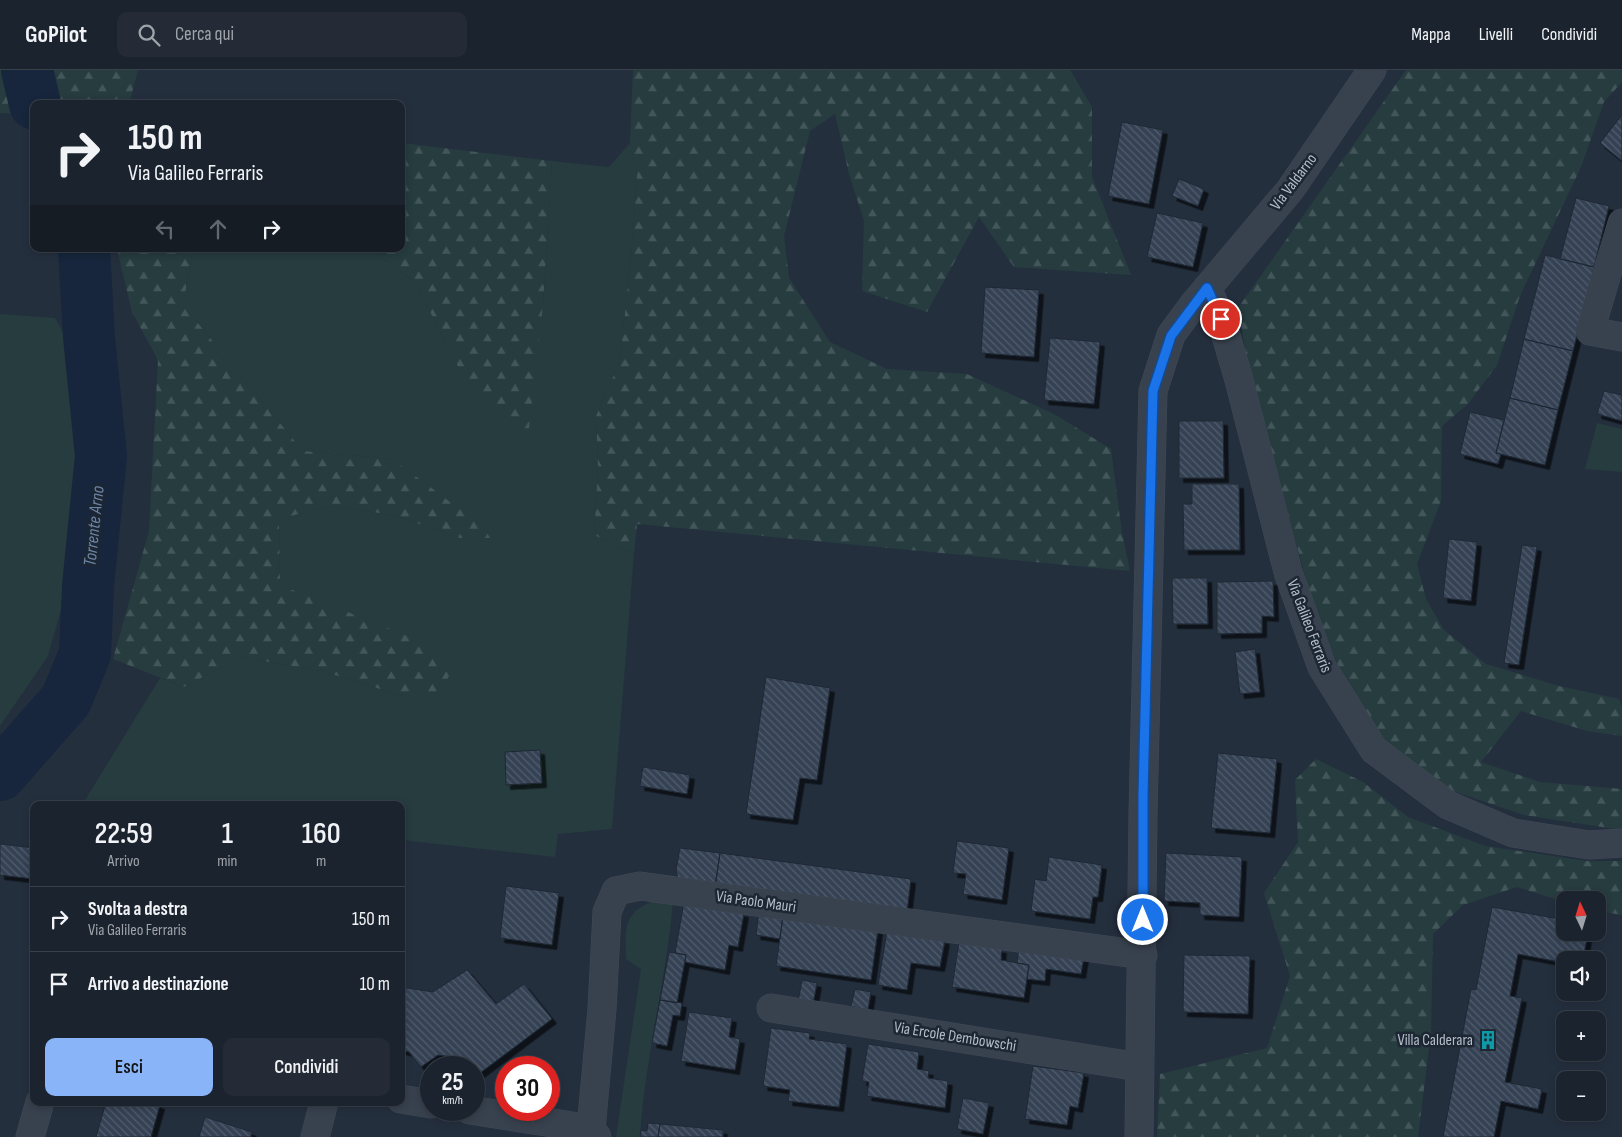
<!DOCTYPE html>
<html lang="it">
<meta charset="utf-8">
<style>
body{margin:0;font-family:"Sofia Sans Condensed",sans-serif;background:#242b36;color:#f1f3f6;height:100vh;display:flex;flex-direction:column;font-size:19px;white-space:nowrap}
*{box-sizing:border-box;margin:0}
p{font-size:16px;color:#a0a4aa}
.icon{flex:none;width:28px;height:28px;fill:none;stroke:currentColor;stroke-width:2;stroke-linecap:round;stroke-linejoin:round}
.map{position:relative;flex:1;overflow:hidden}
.details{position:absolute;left:30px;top:731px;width:375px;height:305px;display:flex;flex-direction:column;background:#1b232e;border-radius:10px;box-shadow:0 2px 8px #0003,0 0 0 1px #39404a}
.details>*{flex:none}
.top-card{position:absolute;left:30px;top:30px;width:375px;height:152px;border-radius:10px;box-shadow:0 2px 8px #0003,0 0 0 1px #39404a;background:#1b232e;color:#f1f3f6;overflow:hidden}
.needle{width:32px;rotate:356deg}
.controls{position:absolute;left:1556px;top:821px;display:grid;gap:10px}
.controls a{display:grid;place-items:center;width:50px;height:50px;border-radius:10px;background:#1b232e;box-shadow:0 2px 8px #0003,0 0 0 1px #39404a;font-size:25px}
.speed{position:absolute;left:420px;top:986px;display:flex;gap:10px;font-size:25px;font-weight:700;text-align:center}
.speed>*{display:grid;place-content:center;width:65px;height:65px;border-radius:50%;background:#1b232e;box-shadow:0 2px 8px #0003,0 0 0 1px #39404a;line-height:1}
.speed small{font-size:12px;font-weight:400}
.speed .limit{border:8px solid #d22;background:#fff;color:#111}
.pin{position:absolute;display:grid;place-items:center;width:42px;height:42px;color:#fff;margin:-21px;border:2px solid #fff;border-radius:50%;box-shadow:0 1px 5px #0007}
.me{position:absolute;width:55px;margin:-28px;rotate:0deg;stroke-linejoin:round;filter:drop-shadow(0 0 4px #0008)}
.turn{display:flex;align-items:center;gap:18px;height:105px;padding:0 15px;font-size:22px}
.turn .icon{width:65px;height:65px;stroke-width:2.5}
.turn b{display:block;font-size:35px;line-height:42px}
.lanes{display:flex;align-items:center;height:48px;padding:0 15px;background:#0003;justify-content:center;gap:25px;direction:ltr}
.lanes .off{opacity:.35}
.eta{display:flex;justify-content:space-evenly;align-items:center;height:85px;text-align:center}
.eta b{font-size:30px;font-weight:600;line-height:35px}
.action{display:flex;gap:10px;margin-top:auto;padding:10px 15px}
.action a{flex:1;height:58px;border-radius:10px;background:#8ab4f8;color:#111;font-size:20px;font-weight:600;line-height:58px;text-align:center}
.action a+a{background:#242b36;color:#f1f3f6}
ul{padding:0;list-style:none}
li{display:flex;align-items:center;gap:15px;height:65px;padding:0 15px;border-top:1px solid #39404a}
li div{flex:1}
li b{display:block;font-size:19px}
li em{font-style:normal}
header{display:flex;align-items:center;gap:30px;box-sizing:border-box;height:70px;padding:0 25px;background:#1b232e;border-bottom:1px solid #39404a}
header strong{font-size:24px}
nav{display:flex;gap:28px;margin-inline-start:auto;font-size:18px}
.search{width:350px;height:45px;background:#242b36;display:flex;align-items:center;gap:12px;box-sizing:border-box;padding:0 18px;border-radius:10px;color:#a0a4aa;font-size:19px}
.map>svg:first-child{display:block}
</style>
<header>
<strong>GoPilot</strong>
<div class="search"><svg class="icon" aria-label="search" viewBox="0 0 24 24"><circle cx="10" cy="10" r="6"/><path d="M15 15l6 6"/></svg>Cerca qui</div>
<nav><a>Mappa</a><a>Livelli</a><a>Condividi</a></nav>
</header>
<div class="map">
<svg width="1622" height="1067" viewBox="0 0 1622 1067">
<defs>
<pattern id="forest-firs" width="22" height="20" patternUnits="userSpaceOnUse" patternTransform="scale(1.25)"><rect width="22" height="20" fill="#263c3f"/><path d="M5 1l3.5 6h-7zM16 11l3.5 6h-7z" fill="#435659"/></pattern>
<pattern id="building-back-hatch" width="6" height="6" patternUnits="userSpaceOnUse" patternTransform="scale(1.25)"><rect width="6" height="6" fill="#364354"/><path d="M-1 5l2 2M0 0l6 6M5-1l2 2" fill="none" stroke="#515c6b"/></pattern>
<filter id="shadow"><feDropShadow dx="4.5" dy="4.5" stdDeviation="0" flood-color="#0009"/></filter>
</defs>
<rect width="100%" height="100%" fill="#242f3e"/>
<path fill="#263c3f" d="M630,73L637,104L633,165L620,291L596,346L598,398L594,465L634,484L612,759L558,764L555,787L401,770V735H82L160,608L184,617L240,587L322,601L406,627L351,546L280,515L279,449L330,436L393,445L460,468H497L393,389L303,381L183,235L193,179H370L415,212L460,301L543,235L552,91L609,97Z
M0,244L55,248L79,290L78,479L48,586L0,656Z
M1597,353L1622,359V402L1585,399Z
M658,829L673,832C666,911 645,988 640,1067H616L641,899L626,889C625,856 623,842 658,829Z"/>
<path fill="url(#forest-firs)" d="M0,0H138L129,34H34V44L0,43Z
M633,0H1070L1092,37V107L1131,205L1014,197L979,147L927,242L862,221L864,151L849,104L835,44L810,61L784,166L789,208L830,272L887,299L967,304L1054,344L1111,379L1122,463L1130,501L637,454L634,484L594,465L598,398L596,346L620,291L633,165L637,104L630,73Z
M1406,0H1622V12L1604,32L1581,97L1520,226L1497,295L1468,334L1442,356L1441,431L1417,494L1426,529L1444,560L1486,594L1559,616L1619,629L1622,637V666L1587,661L1521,641L1481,692L1540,712L1622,719V760L1524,745L1441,717L1388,676L1349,621L1315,542L1250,306L1238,238Z
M401,73L552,91L543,235L529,358L511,360L460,301L415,212L370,179H401Z
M117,179H193L183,235L303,381L393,389L498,468H460L393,445L330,436L279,449L280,515L433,576L452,600L440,623L406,627L322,601L240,587L184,617L113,589L149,461L158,290L132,242Z
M1316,689L1363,712L1408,747L1485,776L1587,791H1622V845L1598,841V830H1565V832L1517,817L1463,835L1433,864L1431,962L1418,1067H1157L1160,1004L1267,978L1290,906L1264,823L1298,772L1295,710Z"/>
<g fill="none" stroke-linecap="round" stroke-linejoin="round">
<path stroke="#17263c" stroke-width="52" d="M27,0L35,34
M0,705L66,630L85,584L88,516L101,386L89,267L84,179"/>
</g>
<path fill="url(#building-back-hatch)" stroke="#1f2835" filter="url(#shadow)" d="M1622,45V91L1600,73Z
M1122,52L1163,60L1149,134L1108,126Z
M1179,109L1204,119L1198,136L1172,126Z
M1576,128L1609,136L1594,197L1560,189Z
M1157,143L1203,153L1193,197L1147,187Z
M1545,185L1594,197L1573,281L1524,269Z
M985,217L1039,220L1034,287L981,283Z
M1050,268L1100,272L1094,334L1044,330Z
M1524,269L1573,281L1558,340L1510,328Z
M1604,321L1622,325V351L1597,344Z
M1510,328L1558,340L1545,395L1496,383Z
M1470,342L1504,350L1496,383L1501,384L1498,394L1460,384Z
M1179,351H1223L1224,408H1179Z
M1192,414H1239L1240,480H1184L1183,434H1192Z
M1449,469L1477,472L1471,531L1443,528Z
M1522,475L1537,477L1519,595L1504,593Z
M1172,508H1207L1208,554H1173Z
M1273,511L1274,547L1262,546V563L1217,564V512Z
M1255,579L1260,622L1240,624L1235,582Z
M766,607L830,618L817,710L800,708L793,750L746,744Z
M540,680L542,713L506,715L505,682Z
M1218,683L1277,689L1270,763L1211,758Z
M643,697L690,705L687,724L640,716Z
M957,771L1009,778L1002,830L963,824L966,804L953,803Z
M0,774L34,778V809L0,805Z
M680,778L720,783L715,817L678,809L676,800Z
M720,783L911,809L907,842L715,817Z
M1166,783L1242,787L1239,847L1200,845V833L1164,831Z
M1049,787L1102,795L1098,827H1093L1090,849L1031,841L1035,809L1046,811Z
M506,816L559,823L552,875L500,868Z
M684,832L744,843L738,877L729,875L725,900L685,892L686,885L675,883Z
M1492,837L1565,850V862H1588L1583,890H1565V893L1518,884L1510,926L1522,928L1505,1012L1542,1019L1538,1039L1501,1031L1494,1067H1443L1471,919L1476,920Z
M759,842L783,846L780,869L756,865Z
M783,846L878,860L871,910L776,896Z
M887,861L945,870L940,897L911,893L907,920L878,915Z
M959,872L1002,879L1001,890L1029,895L1024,928L952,917Z
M1019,877L1084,887L1081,904L1046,899L1045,911L1027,909L1029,895L1017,893Z
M669,882L686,885L677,933L660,930Z
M1184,885L1250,886L1248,944L1183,942Z
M467,900L496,934L524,914L552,949L480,1003L468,989L438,985L421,997L409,982L401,980V917L433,922Z
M802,910L817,913L813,934L798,932Z
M855,919L871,922L868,940L851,936Z
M660,930L682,933L680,946L673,945L667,976L652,973Z
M689,942L732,948L729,967L740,969L735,1000L681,991Z
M771,958L810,963L809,969L847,974L839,1037L788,1031L790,1020L763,1016Z
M868,974L919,982L917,999L929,1001L928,1008L948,1011L945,1038L867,1026L869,1012L862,1011Z
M1033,996L1084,1003L1078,1038L1070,1036L1067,1055L1025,1049Z
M963,1028L989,1033L983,1064L957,1059Z
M106,1032H152L160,1035L151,1067H96Z
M205,1047L252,1062L251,1067H199Z
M648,1053L660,1054L658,1067H640L641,1060L647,1061Z
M660,1054L723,1060V1067H658Z"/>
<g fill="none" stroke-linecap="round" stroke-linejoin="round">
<g stroke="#414a57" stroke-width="29">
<path id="minor" d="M1622,153L1590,261L1622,267
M1207,218L1221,249L1239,310L1288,502L1322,597L1374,680L1448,735L1513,763L1589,775L1622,773
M771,938L1139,997
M401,1029L431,1034
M470,1040L591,1059
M30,1067L40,1032
M315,1067L324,1032
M597,1067L591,1059L602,939L607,842L616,821L640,816L1143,885
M1139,1067L1143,744L1153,321L1171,265L1193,235L1290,120L1372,0"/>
</g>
<use href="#minor" stroke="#38414e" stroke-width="28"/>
</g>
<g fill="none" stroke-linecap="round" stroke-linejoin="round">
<g stroke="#114b97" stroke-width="12">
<path id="route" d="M1143,850V726L1153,321L1171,266L1207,218L1221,249"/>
</g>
<use href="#route" stroke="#1a73e8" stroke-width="9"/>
</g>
<defs>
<g id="building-bare" transform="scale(1.5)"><path d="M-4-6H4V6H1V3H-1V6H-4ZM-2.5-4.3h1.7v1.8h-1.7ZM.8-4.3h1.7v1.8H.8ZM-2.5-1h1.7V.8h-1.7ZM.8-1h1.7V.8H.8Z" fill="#0f9aa8" stroke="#1d2633" stroke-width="2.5" paint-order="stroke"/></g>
</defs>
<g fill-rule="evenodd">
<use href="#building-bare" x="1488" y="970"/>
</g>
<g text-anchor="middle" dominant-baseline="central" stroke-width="5" stroke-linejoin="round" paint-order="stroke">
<g font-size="16" fill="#b4bcc9" stroke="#1d2633">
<text transform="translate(1294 112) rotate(-53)">Via Valdarno</text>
<text transform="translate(1309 556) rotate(69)">Via Galileo Ferraris</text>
<text transform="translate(756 832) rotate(8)">Via Paolo Mauri</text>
<text transform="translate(955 967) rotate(9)">Via Ercole Dembowschi</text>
</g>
<g font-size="16" fill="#b4bcc9" stroke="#1d2633" text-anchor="end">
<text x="1473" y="970">Villa Calderara</text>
</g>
<g font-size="18" font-style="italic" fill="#6d86a8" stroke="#1d2633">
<text transform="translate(94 456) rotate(-84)">Torrente Arno</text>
</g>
</g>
</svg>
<div class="controls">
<a><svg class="needle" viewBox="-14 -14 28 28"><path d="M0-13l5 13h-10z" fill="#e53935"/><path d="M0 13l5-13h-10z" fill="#a0a4aa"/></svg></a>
<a><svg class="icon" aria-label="sound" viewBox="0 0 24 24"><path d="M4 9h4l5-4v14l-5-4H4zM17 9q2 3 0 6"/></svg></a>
<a>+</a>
<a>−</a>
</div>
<div class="speed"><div>25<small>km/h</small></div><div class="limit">30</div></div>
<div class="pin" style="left:1221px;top:249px;background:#d93025"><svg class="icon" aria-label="arrive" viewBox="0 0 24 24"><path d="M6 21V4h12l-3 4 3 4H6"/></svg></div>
<svg class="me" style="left:1143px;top:850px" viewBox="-20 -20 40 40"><circle r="17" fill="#1a73e8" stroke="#fff" stroke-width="3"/><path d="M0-11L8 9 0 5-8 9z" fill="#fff"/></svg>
<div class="top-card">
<div class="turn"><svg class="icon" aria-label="right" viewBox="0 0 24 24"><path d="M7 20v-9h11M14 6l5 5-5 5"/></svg><div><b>150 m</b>Via Galileo Ferraris</div></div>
<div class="lanes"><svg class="icon off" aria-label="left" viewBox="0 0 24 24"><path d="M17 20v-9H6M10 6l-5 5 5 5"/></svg><svg class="icon off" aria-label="ahead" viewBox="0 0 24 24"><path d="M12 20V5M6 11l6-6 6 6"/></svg><svg class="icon" aria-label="right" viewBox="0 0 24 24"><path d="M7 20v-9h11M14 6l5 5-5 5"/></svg></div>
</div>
<section class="details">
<div class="eta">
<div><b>22:59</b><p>Arrivo</p></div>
<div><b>1</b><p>min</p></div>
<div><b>160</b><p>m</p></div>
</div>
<ul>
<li><svg class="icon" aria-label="right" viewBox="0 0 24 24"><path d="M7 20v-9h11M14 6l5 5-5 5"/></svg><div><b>Svolta a destra</b><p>Via Galileo Ferraris</p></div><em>150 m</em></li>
<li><svg class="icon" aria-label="arrive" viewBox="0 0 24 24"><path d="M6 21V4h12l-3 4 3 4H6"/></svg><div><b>Arrivo a destinazione</b></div><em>10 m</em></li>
</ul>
<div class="action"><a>Esci</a><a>Condividi</a></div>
</section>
</div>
